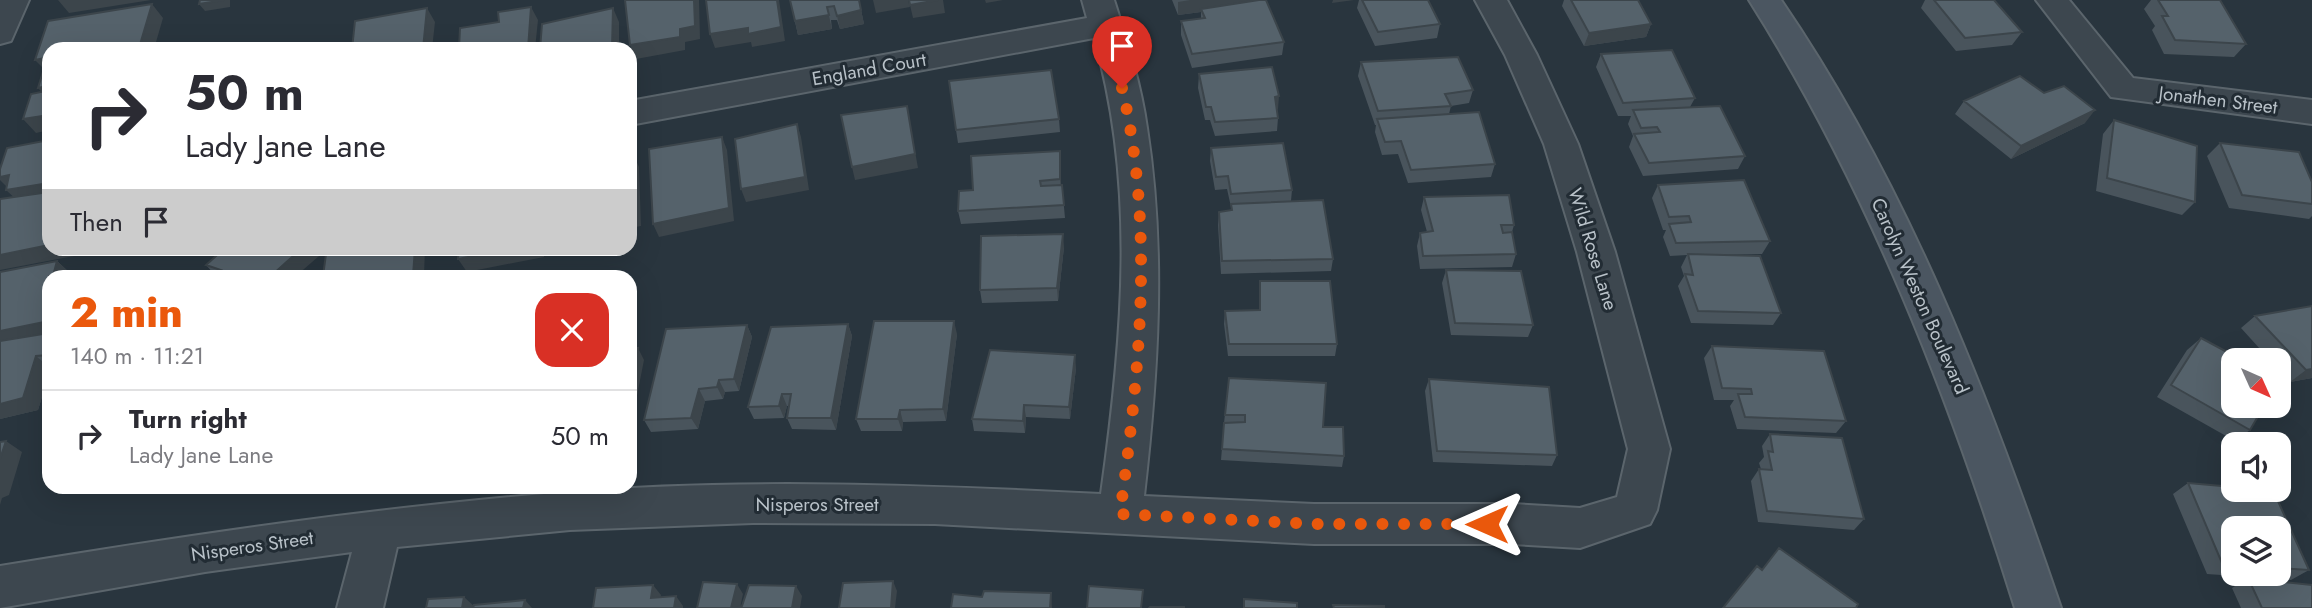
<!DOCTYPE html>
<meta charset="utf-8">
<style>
body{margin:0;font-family:Jost,sans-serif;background:#f2f2f3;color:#2b2b33;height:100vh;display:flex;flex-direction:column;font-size:26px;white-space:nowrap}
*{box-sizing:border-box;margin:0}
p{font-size:23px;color:#7c7c81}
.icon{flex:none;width:38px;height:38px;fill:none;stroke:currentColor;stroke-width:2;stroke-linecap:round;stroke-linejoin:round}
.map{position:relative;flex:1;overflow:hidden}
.sheet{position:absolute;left:42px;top:270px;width:595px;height:224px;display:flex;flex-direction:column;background:#fff;border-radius:21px;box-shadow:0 7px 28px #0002}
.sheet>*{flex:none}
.banner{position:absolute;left:42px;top:42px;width:595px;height:214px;border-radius:21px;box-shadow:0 7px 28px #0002;background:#fff;color:#2b2b33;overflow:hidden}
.needle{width:46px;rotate:135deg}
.fabs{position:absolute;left:2221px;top:348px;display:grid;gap:14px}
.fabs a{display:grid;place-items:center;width:70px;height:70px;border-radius:14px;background:#fff;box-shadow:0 7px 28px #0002;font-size:35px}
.pin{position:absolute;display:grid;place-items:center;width:60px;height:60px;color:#fff;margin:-72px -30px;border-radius:50% 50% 50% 0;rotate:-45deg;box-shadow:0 0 7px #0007}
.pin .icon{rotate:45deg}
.me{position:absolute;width:77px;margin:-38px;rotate:270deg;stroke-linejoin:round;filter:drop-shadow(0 0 5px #0008)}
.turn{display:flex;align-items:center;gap:24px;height:147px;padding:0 28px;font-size:32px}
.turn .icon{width:91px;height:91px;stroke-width:2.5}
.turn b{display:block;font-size:49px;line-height:60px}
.then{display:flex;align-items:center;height:66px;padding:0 28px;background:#0003;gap:14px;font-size:26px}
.round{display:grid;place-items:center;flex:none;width:74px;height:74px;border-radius:21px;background:#f2f2f3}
.head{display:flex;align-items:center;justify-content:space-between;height:119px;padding:0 28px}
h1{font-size:42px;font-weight:800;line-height:52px;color:#ea580c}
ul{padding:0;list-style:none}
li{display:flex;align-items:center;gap:21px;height:91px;padding:0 28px;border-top:2px solid #e1e1e2}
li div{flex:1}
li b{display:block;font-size:26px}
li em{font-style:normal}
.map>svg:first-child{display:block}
</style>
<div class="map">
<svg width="2312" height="608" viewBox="0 0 2312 608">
<rect width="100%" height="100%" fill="#29353e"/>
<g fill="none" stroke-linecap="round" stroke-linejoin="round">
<g stroke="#5b656c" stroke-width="4">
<path id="street" d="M0,0H29L11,41L0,44Z
M1082,0H1114C1127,41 1141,84 1147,128C1166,250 1158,374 1144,496L1314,504H1512L1580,508L1617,497L1628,449L1577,252L1544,144L1505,55L1475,0H1507L1537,55L1578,144L1615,252L1670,449L1657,510L1650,524L1580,548L1512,544H1314L935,524L753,523L570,530L397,547L383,608H337L352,552L205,572L0,608V566C189,535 377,507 568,492C745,478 924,485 1101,494C1122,344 1137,186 1094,38L630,125V101L1087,18Z
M2036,0H2069L2133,78L2312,100V124L2111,97Z"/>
</g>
<g stroke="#5b656c" stroke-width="4">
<path id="secondary" d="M1749,0H1781C1907,184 1990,398 2061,608H2015C1949,396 1868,188 1749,0Z"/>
</g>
<use href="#street" fill="#3d474f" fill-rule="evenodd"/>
<use href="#secondary" fill="#4b5661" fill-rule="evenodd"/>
</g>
<path fill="#49545c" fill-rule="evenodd" d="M790,0H859L864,24L840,29L837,20H831L832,29L798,35Z
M1172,0H1266L1284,42L1282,55L1192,68L1181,35V21L1201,18V12L1178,15Z
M1359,0H1428L1440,24L1437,38L1375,46L1357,8Z
M1564,0H1638L1651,24L1646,37L1584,46L1562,6Z
M1925,0H1994L2022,32L2012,45L1956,51L1921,8Z
M2151,0H2220L2246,44L2234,57L2164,54L2152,30L2155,26L2144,9Z
M1601,54L1695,98L1690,107L1745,156L1738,169L1643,176L1629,147L1633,136L1628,124L1631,116H1618L1596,67Z
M1361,62L1473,90L1469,103L1451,106L1449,114L1495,164L1491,177L1408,183L1398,154L1382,155L1375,132L1376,125H1375L1358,76Z
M1199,74L1278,109H1277L1278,118L1277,131L1215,136L1210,120H1205L1198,88Z
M1964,101L2085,123L2011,159L1955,114Z
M1059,119L1060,132L958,143L956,130Z
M2114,120L2195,202L2182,215L2096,191L2103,134Z
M2220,143L2312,182V216L2309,219L2229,208L2207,156Z
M1211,148L1292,190L1291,201L1333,259L1331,271L1221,274L1218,225L1219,212L1231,211V207L1227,189L1215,190L1210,161Z
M1061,164V185H1062L1065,218L961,224L958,211L973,190Z
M1658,185L1770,241L1762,254L1714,255L1781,313L1773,325L1691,323L1678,286L1684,276L1681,267L1687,255L1670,256L1663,237L1666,230H1663L1652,198Z
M1424,197L1514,225L1512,232L1516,254L1512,267L1420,269L1417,246L1420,233L1427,232L1421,210Z
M1064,247L1058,301L982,303L980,290Z
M225,248H313L319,256L215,275L206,265Z
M57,261L71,274L70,276H49V374L38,410L0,419V272Z
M1446,270L1533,325L1528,337L1451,335L1442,283Z
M1260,281L1337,344L1335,356H1228L1224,324L1225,311L1259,310Z
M2312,306V378L2290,382L2278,369V360H2270L2241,328L2255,316Z
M848,324L852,336L836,430L792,429L787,418L789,406H787L784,418L754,419L748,407Z
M747,325L752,337L739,391L725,392L723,399L705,401L698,429L651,432L644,420Z
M957,334L946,421L903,422L902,431H861L856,419Z
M2201,338L2250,430L2235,441L2157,397L2187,350Z
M1712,346L1846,421L1836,433L1737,429L1730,406L1734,400H1714L1704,358Z
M1076,368L1070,419L1026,417L1025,433L974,431L972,419Z
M1229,378L1323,427L1344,456L1342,467L1221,460L1224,423Z
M1429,379L1557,455L1552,466L1433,462L1425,391Z
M1770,434L1864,519L1854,530L1758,522L1751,481L1759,469H1761L1759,463L1764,457L1762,446Z
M2188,483L2233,487V490H2273L2309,570L2291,580L2207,574L2173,494ZM2233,528H2278V574H2233Z
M125,486H170L133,492Z
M2248,578L2312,608H2241L2232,588Z"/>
<path fill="#3c454b" d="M58,0H151L69,13Z
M224,0H230V7L205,11L199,4Z
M694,0H699L700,39L685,42V50L636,59L630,45Z
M777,0H779L785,41L752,47L751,42L715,48L710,34Z
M859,0L864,24L840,29L837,16Z
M873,0H908L910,7L876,13Z
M938,0H943L945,13L913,18L910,5Z
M985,0H1003L986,3Z
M1190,0H1262L1201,9V12L1178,15V2Z
M1333,0H1354L1332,3Z
M152,4L163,18L154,49H132Z
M531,7L538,20L535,49H528Z
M827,7L832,29L798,35L795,21Z
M427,8L435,22L432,49H423Z
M613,8L619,22V49H612Z
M1651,24L1646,37L1584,46L1589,33Z
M49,57V73H48L35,60Z
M47,86L49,100L38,88Z
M1279,96L1278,109L1274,110L1275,97Z
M907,106L918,168L855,180L852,167Z
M2095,110L2085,123L2011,159L2021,146Z
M49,115V130L36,133L23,119Z
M797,124L801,137L809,190L746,202L741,189Z
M722,137L727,150L734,221L659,237L653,224Z
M1060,151L1061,164V192L1060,179Z
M633,154L639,167L641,226L630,228Z
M9,175L49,183V198L20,203L6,190H10L0,180V177Z
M1063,234L1064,247L1058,301L1057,288Z
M49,245V248H76L74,256L0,270V255Z
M302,248H313L319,256L296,276H271Z
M415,248H425L424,276H413Z
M513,248H545L544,257L467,272L458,259Z
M57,261L71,274L70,276H53Z
M49,321V336L0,346V331Z
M954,321L957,334L946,421L943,409Z
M848,324L852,336L836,430L831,418Z
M747,325L752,337L739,391L734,379Z
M638,348L644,360L630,431V384Z
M1075,355L1076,368L1070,419L1069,407Z
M36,356L49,367V374L38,410L0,419V404Z
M2312,369V378L2290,382L2306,370Z
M719,380L725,392L723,399L717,387Z
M699,389L705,401L698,429L691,418Z
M782,394L787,406L784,418L779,406Z
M1024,405L1026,417L1025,433L1023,421Z
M900,410L903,422L902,431L898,419Z
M6,441L22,452L9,495L2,498L0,505V459Z
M893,581L897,591L895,608H891Z
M737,584L743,594L740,608H731Z
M653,585L661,595L658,608L651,598Z
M796,586L802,596L800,608H792Z
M1051,593L1052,608H1050Z
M676,596L683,606V608H674Z
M464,597L475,607V608H462Z
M525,600L532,608H523Z"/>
<path fill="#55626b" stroke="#3c454b" stroke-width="2" d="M200,0H224L199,4Z
M625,0H694L695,26L680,29V37L630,45Z
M706,0H777L781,27L748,34V28L710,34Z
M790,0H859L861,10L837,16L834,6L827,7L829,15L795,21Z
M909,0H938L910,5Z
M1259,0H1266L1284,42L1192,54L1181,21L1205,18L1201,9Z
M1362,0H1428L1440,24L1378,32Z
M1571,0H1638L1651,24L1589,33Z
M1934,0H1994L2022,32L1965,38Z
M2158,0H2220L2246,44L2175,40L2162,16H2168Z
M152,4L139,48L132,49H49V57L35,60L48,21Z
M531,7L528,49H459L460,28L499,22L498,12Z
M427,8L423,49H352L355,21Z
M613,8L612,49H540L542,24Z
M1672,50L1695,98L1623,103L1601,54Z
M1458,57L1473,90L1445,94L1451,106L1378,111L1361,62Z
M1272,67L1279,96L1275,97L1278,118L1215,122L1211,107H1206L1199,74Z
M1051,70L1059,119L956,130L949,81Z
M49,71V115L23,119L31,94L46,91L47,86L38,88L43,72Z
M2020,76L2044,93L2064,86L2095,110L2021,146L1964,101Z
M907,106L915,154L852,167L841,115Z
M1720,106L1745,156L1649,163L1634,134L1660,132L1657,127L1641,128L1633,110Z
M1479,112L1495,164L1411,170L1401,141L1385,142L1377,119Z
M2114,120L2197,146L2195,202L2107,178Z
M797,124L805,177L741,189L735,139Z
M722,137L729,208L653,224L649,149Z
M49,140V183L6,190L9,175L0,177V169L7,148Z
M1283,143L1292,190L1231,194L1228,176L1216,177L1211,148Z
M2220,143L2299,152L2312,182V204L2242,195Z
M1060,151V179L1040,181L1041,186L1062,185L1064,205L958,211L959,191L973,190L971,156Z
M630,154H633L635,213L630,214Z
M1744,180L1770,241L1676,243L1669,224L1691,222L1689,216L1669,217L1658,185Z
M49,192V245L0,255V199Z
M1509,195L1514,225H1501L1503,233L1512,232L1516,254L1423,256L1420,233L1433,231L1424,197Z
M1323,200L1333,259L1222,261L1219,212L1232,210L1231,204Z
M1063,234L1057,288L980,290L981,236Z
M225,248H302L271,276H213L221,270L206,265Z
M354,248H415L413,276H323L326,254Z
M459,248H513L458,259Z
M1688,254L1760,256L1781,313L1698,311L1685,274L1693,275Z
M57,261L53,276H49V291L46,300L49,299V321L0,331V272Z
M1446,270L1521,271L1533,325L1455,323Z
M1260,281H1330L1337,344H1229L1225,311L1260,310Z
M2312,306V369L2306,370L2255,316Z
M874,321H954L943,409L900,410L898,419H856Z
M848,324L831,418H787L791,394H782L779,406L748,407L771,327Z
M747,325L734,379L719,380L717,387L699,389L691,418L644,420L666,329Z
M49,333V355L36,356L23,398L0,404V341Z
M2201,338L2242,360H2233V406H2264L2250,430L2171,385Z
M1712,346L1824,351L1846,421L1745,417L1738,394H1752L1751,389L1722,388Z
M638,348L630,384V349Z
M990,350L1075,355L1069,407L1024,405L1023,421L972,419Z
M1229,378L1326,383L1323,427H1343L1344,456L1222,449L1224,423L1245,422V415H1225Z
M1429,379L1549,387L1557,455L1437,451Z
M1770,434L1842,438L1864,519L1767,511L1759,469L1772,470L1768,451L1773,452Z
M6,441L0,459V442Z
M2188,483L2233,487V490H2273L2309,570L2278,568V528H2233V564L2222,563Z
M1779,548L1858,604L1856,608H1723L1757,566L1762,570Z
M2248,578L2312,585V608H2262Z
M893,581L891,608H839L843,583Z
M703,582L737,584L731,608H697Z
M653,585L651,598L676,596L674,608H593L596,588Z
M749,585L796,586L792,608H735L742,606Z
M1089,586L1143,590L1141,608H1087Z
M984,591L1051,593L1050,608H951L953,594L982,597Z
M464,597L462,608H426L428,599Z
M1244,599L1297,603V608H1244Z
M525,600L523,608H473L474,605Z
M1333,605L1384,606V608H1334Z
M1150,607H1185L1149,608Z"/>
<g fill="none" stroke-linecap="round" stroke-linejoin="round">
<path stroke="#ea580c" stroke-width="12" stroke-dasharray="0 21.6" d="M1122,88C1155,228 1139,374 1120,514L1314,524H1487"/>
</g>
<g text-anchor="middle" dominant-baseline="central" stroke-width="6" stroke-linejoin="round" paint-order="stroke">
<g font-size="19" fill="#b9c2c9" stroke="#222c34">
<text transform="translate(869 69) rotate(-10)">England Court</text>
<text transform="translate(2218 100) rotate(7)">Jonathen Street</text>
<text transform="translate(1593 249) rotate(73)">Wild Rose Lane</text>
<text transform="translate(1920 296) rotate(66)">Carolyn Weston Boulevard</text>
<text x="817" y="504">Nisperos Street</text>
<text transform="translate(252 546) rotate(-8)">Nisperos Street</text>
</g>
</g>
</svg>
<div class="fabs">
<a><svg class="needle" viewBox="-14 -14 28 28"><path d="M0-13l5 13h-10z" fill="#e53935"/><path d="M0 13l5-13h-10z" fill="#7c7c81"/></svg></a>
<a><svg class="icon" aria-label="sound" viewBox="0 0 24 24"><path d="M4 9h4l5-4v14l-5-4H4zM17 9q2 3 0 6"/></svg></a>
<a><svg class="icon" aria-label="layers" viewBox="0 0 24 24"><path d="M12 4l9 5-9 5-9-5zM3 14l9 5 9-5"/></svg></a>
</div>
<div class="pin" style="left:1122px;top:88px;background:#d93025"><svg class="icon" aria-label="arrive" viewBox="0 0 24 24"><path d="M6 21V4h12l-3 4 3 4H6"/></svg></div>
<svg class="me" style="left:1487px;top:524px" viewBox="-20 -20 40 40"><path d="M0-17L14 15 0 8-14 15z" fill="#ea580c" stroke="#fff" stroke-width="4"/></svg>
<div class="banner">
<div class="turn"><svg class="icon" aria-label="right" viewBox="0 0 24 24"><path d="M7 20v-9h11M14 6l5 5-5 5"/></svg><div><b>50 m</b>Lady Jane Lane</div></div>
<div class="then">Then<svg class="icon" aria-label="arrive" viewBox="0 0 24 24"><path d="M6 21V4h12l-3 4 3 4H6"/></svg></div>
</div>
<section class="sheet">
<div class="head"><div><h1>2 min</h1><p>140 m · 11:21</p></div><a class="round" style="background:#d93025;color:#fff"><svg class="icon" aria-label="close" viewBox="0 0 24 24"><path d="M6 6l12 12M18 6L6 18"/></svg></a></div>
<ul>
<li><svg class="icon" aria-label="right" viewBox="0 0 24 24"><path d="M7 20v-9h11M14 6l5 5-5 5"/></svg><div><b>Turn right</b><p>Lady Jane Lane</p></div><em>50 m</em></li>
</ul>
</section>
</div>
